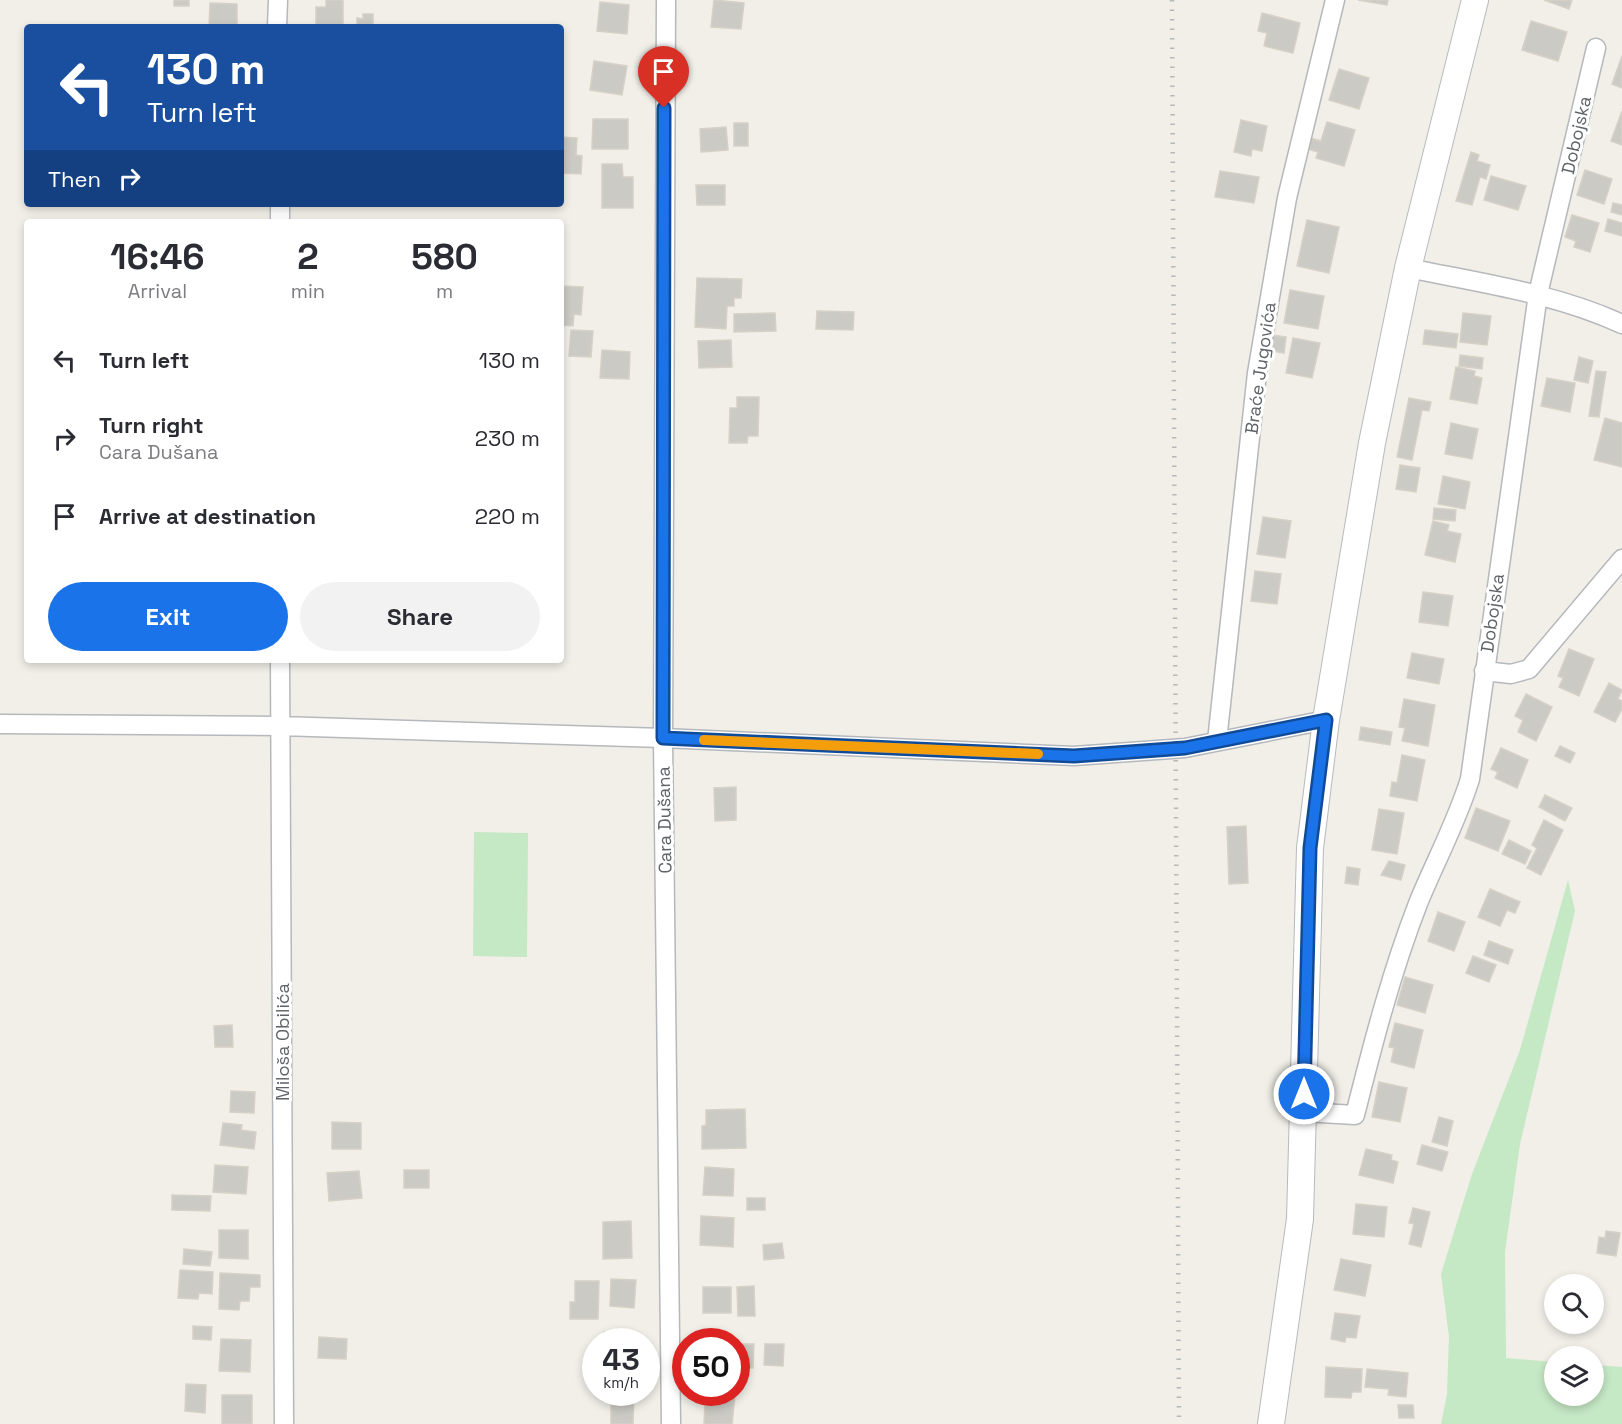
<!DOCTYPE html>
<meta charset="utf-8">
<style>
body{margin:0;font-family:"Space Grotesk",sans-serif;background:#f2f2f3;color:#2b2b33;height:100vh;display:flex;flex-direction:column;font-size:22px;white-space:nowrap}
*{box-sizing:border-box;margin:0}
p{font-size:20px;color:#7c7c81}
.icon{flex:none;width:33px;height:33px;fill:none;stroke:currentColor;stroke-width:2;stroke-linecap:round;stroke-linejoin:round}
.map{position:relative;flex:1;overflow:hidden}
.panel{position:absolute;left:24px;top:219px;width:540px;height:444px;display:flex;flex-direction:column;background:#fff;border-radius:6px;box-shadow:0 3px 9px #0003}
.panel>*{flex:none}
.top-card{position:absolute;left:24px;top:24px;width:540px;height:183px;border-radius:6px;box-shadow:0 3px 9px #0003;background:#1a4fa0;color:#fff;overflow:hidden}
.buttons{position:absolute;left:1544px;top:1274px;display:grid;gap:12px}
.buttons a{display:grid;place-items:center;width:60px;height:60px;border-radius:50%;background:#fff;box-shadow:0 3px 9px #0003;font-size:30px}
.speed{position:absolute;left:582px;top:1328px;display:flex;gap:12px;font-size:30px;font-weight:700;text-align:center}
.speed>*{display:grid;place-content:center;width:78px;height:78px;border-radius:50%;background:#fff;box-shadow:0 3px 9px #0003;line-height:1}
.speed small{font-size:15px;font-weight:400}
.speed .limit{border:9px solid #d22;background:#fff;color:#111}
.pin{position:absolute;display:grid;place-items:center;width:51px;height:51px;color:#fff;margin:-62px -26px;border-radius:50% 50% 50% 0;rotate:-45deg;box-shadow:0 0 6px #0007}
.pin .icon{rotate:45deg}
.me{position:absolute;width:66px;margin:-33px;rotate:0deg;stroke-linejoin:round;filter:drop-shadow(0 0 4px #0008)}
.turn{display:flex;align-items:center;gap:21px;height:126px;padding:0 24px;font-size:27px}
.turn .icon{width:78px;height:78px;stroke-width:2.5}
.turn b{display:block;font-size:42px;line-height:51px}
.then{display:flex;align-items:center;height:57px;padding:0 24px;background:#0003;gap:12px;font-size:22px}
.eta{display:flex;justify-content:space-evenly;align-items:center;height:102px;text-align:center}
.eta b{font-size:36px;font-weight:600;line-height:42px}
.primary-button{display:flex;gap:12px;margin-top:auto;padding:12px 24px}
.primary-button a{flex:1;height:69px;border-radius:36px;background:#1a73e8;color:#fff;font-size:24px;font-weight:600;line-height:69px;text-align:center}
.primary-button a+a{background:#f2f2f3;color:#2b2b33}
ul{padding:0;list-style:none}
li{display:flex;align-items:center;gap:18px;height:78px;padding:0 24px}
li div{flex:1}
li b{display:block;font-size:22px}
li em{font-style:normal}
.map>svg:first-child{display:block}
</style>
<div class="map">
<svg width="1622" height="1424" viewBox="0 0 1622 1424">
<rect width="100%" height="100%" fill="#f1efe8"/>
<path fill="#c5e8c5" d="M474,832L528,833L527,957L473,956Z
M1568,880L1575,911L1520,1144L1505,1252L1506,1358L1554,1362V1395H1593V1365L1622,1367V1424H1441L1447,1394L1449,1337L1441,1274L1472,1174L1520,1050Z"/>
<path fill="#cccac5" stroke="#d6d1c6" stroke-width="1.5" d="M174,0H189V6H174Z
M326,0H343V27H316V7H326Z
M714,0L744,3L741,29L711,27Z
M1358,0H1388L1387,5Z
M1544,0H1572L1569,9Z
M600,2L629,5L627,34L597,31Z
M210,3L237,4V27H209Z
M1262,13L1300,23L1293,53L1264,46L1267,33L1258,31Z
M363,14H373V27H357V18L363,19Z
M1531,21L1567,32L1558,61L1522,50Z
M1622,56V88L1612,84Z
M594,61L627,66L622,95L590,90Z
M1339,69L1369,78L1359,109L1329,100Z
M1622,111V145L1611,141Z
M593,119H628V149H592Z
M1241,120L1267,126L1262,151L1252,149L1251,156L1234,152Z
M1327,122L1355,130L1344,166L1316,158L1318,152L1304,148L1307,137L1321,141Z
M734,123H748V146H734Z
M726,127L728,150L701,152L700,129Z
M561,137L577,138L576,155L582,156L581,174L561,173Z
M1471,152L1479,155L1477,161L1490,165L1486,179L1480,177L1472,205L1456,201Z
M602,164H622L623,177H633V208H602Z
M1585,170L1612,179L1604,204L1577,195Z
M1220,171L1259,177L1254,203L1215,197Z
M1491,176L1526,186L1518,210L1484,200Z
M696,185H725V205H697Z
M1613,203L1622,205V215L1611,212Z
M1572,215L1599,223L1590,252L1574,247L1576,241L1565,237Z
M1608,219L1622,223V236L1605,231Z
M1307,220L1339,227L1329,273L1297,266Z
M697,278L742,279L741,298H734V306H727L726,329L695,327Z
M561,286L583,287L581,315L574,314L573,326L561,325Z
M1290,290L1324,296L1318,329L1284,323Z
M817,311L854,312L853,330L816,329Z
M775,313L776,331L734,332V314Z
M1463,313L1491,316L1487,345L1460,342Z
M571,330L593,331L591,357L569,356Z
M1425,330L1458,334L1456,348L1423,344Z
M1270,335L1286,337L1284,353L1268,350Z
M1293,338L1320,343L1312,378L1286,373Z
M731,340L732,367L699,368L698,341Z
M602,350L630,352L629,379L600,378Z
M1460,355L1483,358L1482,369L1459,366Z
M1579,357L1593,361L1588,383L1574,380Z
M1456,367L1475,371L1474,376L1482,378L1477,404L1450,399Z
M1596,371L1606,372L1599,417L1589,416Z
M1547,378L1575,383L1570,412L1541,406Z
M737,397H759L758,436H748L747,443H729L730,408H737Z
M1409,398L1431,402L1429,411L1422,410L1412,460L1397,457Z
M1605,418L1622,423V467L1594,460Z
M1451,423L1478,429L1472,459L1445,454Z
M1400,465L1420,468L1416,492L1396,489Z
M1443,476L1470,482L1465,509L1438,504Z
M1434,508L1456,510L1455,521L1433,519Z
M1263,517L1291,521L1285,558L1257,554Z
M1433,521L1449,525L1447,531L1461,534L1455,562L1425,555Z
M1255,571L1281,574L1277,604L1251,601Z
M1423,592L1453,596L1448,626L1419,622Z
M1569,649L1594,659L1579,696L1559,687L1563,678L1558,676Z
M1412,653L1444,659L1439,684L1407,678Z
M1609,683L1622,690L1618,699L1622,701V709L1615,722L1594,712Z
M1526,694L1552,707L1536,741L1518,732L1523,720L1515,716Z
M1404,699L1435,705L1428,746L1402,741L1405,728L1399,727Z
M1361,727L1392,732L1390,745L1359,740Z
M1560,746L1575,753L1570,763L1555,756Z
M1501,748L1528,760L1517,788L1495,778L1498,772L1491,769Z
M1402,755L1425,760L1417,801L1390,796L1392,782L1397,783Z
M736,787V820L715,821L714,788Z
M1545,795L1572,808L1565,821L1539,807Z
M1476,808L1510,821L1498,851L1465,838Z
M1379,809L1404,813L1397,854L1372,850Z
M1544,820L1563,830L1541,875L1527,868L1537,848L1532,845Z
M1246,826L1248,883L1229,884L1227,827Z
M1509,840L1531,851L1525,864L1502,854Z
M1389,861L1405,865L1401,880L1381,875Z
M1347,867L1360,869L1358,885L1345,883Z
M1490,889L1520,902L1515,913L1507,910L1500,926L1478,917Z
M1438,912L1465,922L1454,951L1428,941Z
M1489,941L1513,950L1508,964L1484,955Z
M1473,956L1496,965L1489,982L1466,973Z
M1405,977L1433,985L1425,1013L1397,1005Z
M1395,1023L1423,1030L1414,1068L1391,1062L1394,1048L1389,1047Z
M232,1025L233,1047H215L214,1026Z
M1379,1082L1407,1088L1400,1122L1372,1117Z
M231,1091L255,1092L254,1113L230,1112Z
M745,1109L746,1148L702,1149V1126L706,1125V1110Z
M1439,1117L1453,1121L1447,1146L1432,1142Z
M332,1122L361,1123V1149H332Z
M223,1123L242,1125L241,1130L256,1132L254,1149L220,1145Z
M1422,1145L1448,1152L1442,1171L1417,1164Z
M1366,1149L1392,1155L1391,1160L1398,1162L1393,1183L1359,1175Z
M215,1165L248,1167L246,1194L213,1192Z
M705,1167L734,1169L733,1196L703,1195Z
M404,1170H429V1188H404Z
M359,1171L362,1198L329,1201L327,1173Z
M172,1195L211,1196L210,1211L172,1210Z
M747,1198H765V1210H747Z
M1356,1204L1387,1207L1384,1237L1353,1234Z
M1413,1208L1430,1212L1421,1247L1409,1244L1414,1224L1409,1223Z
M701,1216L734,1218L733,1247L700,1245Z
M631,1221L632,1258L603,1259V1222Z
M219,1230H248V1259L219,1258Z
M1606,1231L1620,1233L1616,1256L1597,1253L1599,1237L1605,1238Z
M782,1243L784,1258L764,1260L763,1245Z
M184,1249L212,1252L210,1266L183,1264Z
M1341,1259L1371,1265L1365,1296L1334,1290Z
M180,1270L213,1272L212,1294L199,1293L198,1299L178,1298Z
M220,1273L260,1275V1287H250L249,1301H240L239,1310L219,1309Z
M611,1279L636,1280L634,1308L610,1306Z
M575,1281H599L598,1319H570V1302H575Z
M754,1286L755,1316H738L737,1287Z
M703,1287H731V1313H703Z
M1335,1313L1360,1316L1356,1338L1346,1337L1345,1342L1331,1339Z
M193,1326L212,1327L211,1340L193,1339Z
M632,1331L633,1341H604V1332Z
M319,1337L347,1339L346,1359L318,1358Z
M221,1339L251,1340L250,1372L219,1371Z
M742,1344H754L753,1368L736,1367V1352H741Z
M765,1344H784L783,1366L764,1365Z
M1326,1367L1362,1369L1361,1392H1352L1351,1398L1325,1397Z
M1367,1369L1408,1373L1406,1397L1388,1395L1389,1389L1365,1387Z
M186,1384L206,1385L205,1413L185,1411Z
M611,1392H634L633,1424H611Z
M713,1393L735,1395L732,1424H704L705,1402H712Z
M222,1395H252V1424H222Z
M1398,1405H1413L1414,1418H1399Z"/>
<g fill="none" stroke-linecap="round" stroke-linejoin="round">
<g stroke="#b5b8bc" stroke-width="21">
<path id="minor" d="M666,0L663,738L671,1424
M277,27L278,0
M280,204V222
M1408,268C1480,283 1554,293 1622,324
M280,660L284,1424
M1484,671L1511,674L1529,669L1622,559
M0,724L280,726L663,738L1074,756L1185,748L1326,720
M1217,741L1257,373L1287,198L1335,0
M1304,1112L1355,1115C1373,1043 1392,970 1419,901C1436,860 1457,821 1470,779L1538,294L1596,48"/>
</g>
<g stroke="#b6babf" stroke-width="28">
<path id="secondary" d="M1271,1424L1300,1219L1310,848L1326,720L1372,443L1408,268L1475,0"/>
</g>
<use href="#minor" stroke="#fff" stroke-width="18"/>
<use href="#secondary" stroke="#fff" stroke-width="26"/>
<path stroke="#b6b7b8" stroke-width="4.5" stroke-dasharray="1.5 8" stroke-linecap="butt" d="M1172,0L1179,1424"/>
</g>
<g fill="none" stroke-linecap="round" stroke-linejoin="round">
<g stroke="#114b97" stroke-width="15">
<path id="route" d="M664,108L663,738L1074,756L1185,748L1326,720L1310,848L1304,1094"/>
</g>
<use href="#route" stroke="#1a73e8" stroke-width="10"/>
<path stroke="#f59e0b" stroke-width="10" d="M704,740L1038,754"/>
</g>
<g text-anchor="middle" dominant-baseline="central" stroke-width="6" stroke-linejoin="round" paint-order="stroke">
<g font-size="18" fill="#5f6368" stroke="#fff">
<text transform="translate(1576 135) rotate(-77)">Dobojska</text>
<text transform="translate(1260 368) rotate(-82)">Braće Jugovića</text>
<text transform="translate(1492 613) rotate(-82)">Dobojska</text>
<text transform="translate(664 820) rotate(-91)">Cara Dušana</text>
<text transform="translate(282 1042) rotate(-90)">Miloša Obilića</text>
</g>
</g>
</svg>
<div class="buttons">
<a><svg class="icon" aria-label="search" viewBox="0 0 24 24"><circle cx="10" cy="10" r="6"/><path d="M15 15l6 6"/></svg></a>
<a><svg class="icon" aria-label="layers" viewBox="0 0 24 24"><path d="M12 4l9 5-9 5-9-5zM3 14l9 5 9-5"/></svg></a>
</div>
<div class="speed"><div>43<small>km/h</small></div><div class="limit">50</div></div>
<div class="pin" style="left:664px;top:108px;background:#d93025"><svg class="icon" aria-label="arrive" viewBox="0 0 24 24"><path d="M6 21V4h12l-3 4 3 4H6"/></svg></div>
<svg class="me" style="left:1304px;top:1094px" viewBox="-20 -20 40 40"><circle r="17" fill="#1a73e8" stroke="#fff" stroke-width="3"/><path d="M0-11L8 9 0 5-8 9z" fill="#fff"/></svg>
<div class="top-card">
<div class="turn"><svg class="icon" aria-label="left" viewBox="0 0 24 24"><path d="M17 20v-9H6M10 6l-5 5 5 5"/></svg><div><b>130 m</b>Turn left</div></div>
<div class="then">Then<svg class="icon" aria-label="right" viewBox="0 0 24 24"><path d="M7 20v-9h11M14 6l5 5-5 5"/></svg></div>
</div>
<section class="panel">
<div class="eta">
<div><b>16:46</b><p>Arrival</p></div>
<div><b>2</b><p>min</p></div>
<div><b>580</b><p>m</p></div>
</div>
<ul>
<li><svg class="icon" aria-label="left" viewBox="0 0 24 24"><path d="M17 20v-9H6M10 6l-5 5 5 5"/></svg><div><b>Turn left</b></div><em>130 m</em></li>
<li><svg class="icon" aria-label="right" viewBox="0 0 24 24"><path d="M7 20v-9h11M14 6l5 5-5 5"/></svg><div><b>Turn right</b><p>Cara Dušana</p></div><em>230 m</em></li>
<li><svg class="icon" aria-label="arrive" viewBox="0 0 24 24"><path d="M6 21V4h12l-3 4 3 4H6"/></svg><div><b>Arrive at destination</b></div><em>220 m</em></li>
</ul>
<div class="primary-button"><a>Exit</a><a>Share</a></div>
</section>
</div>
